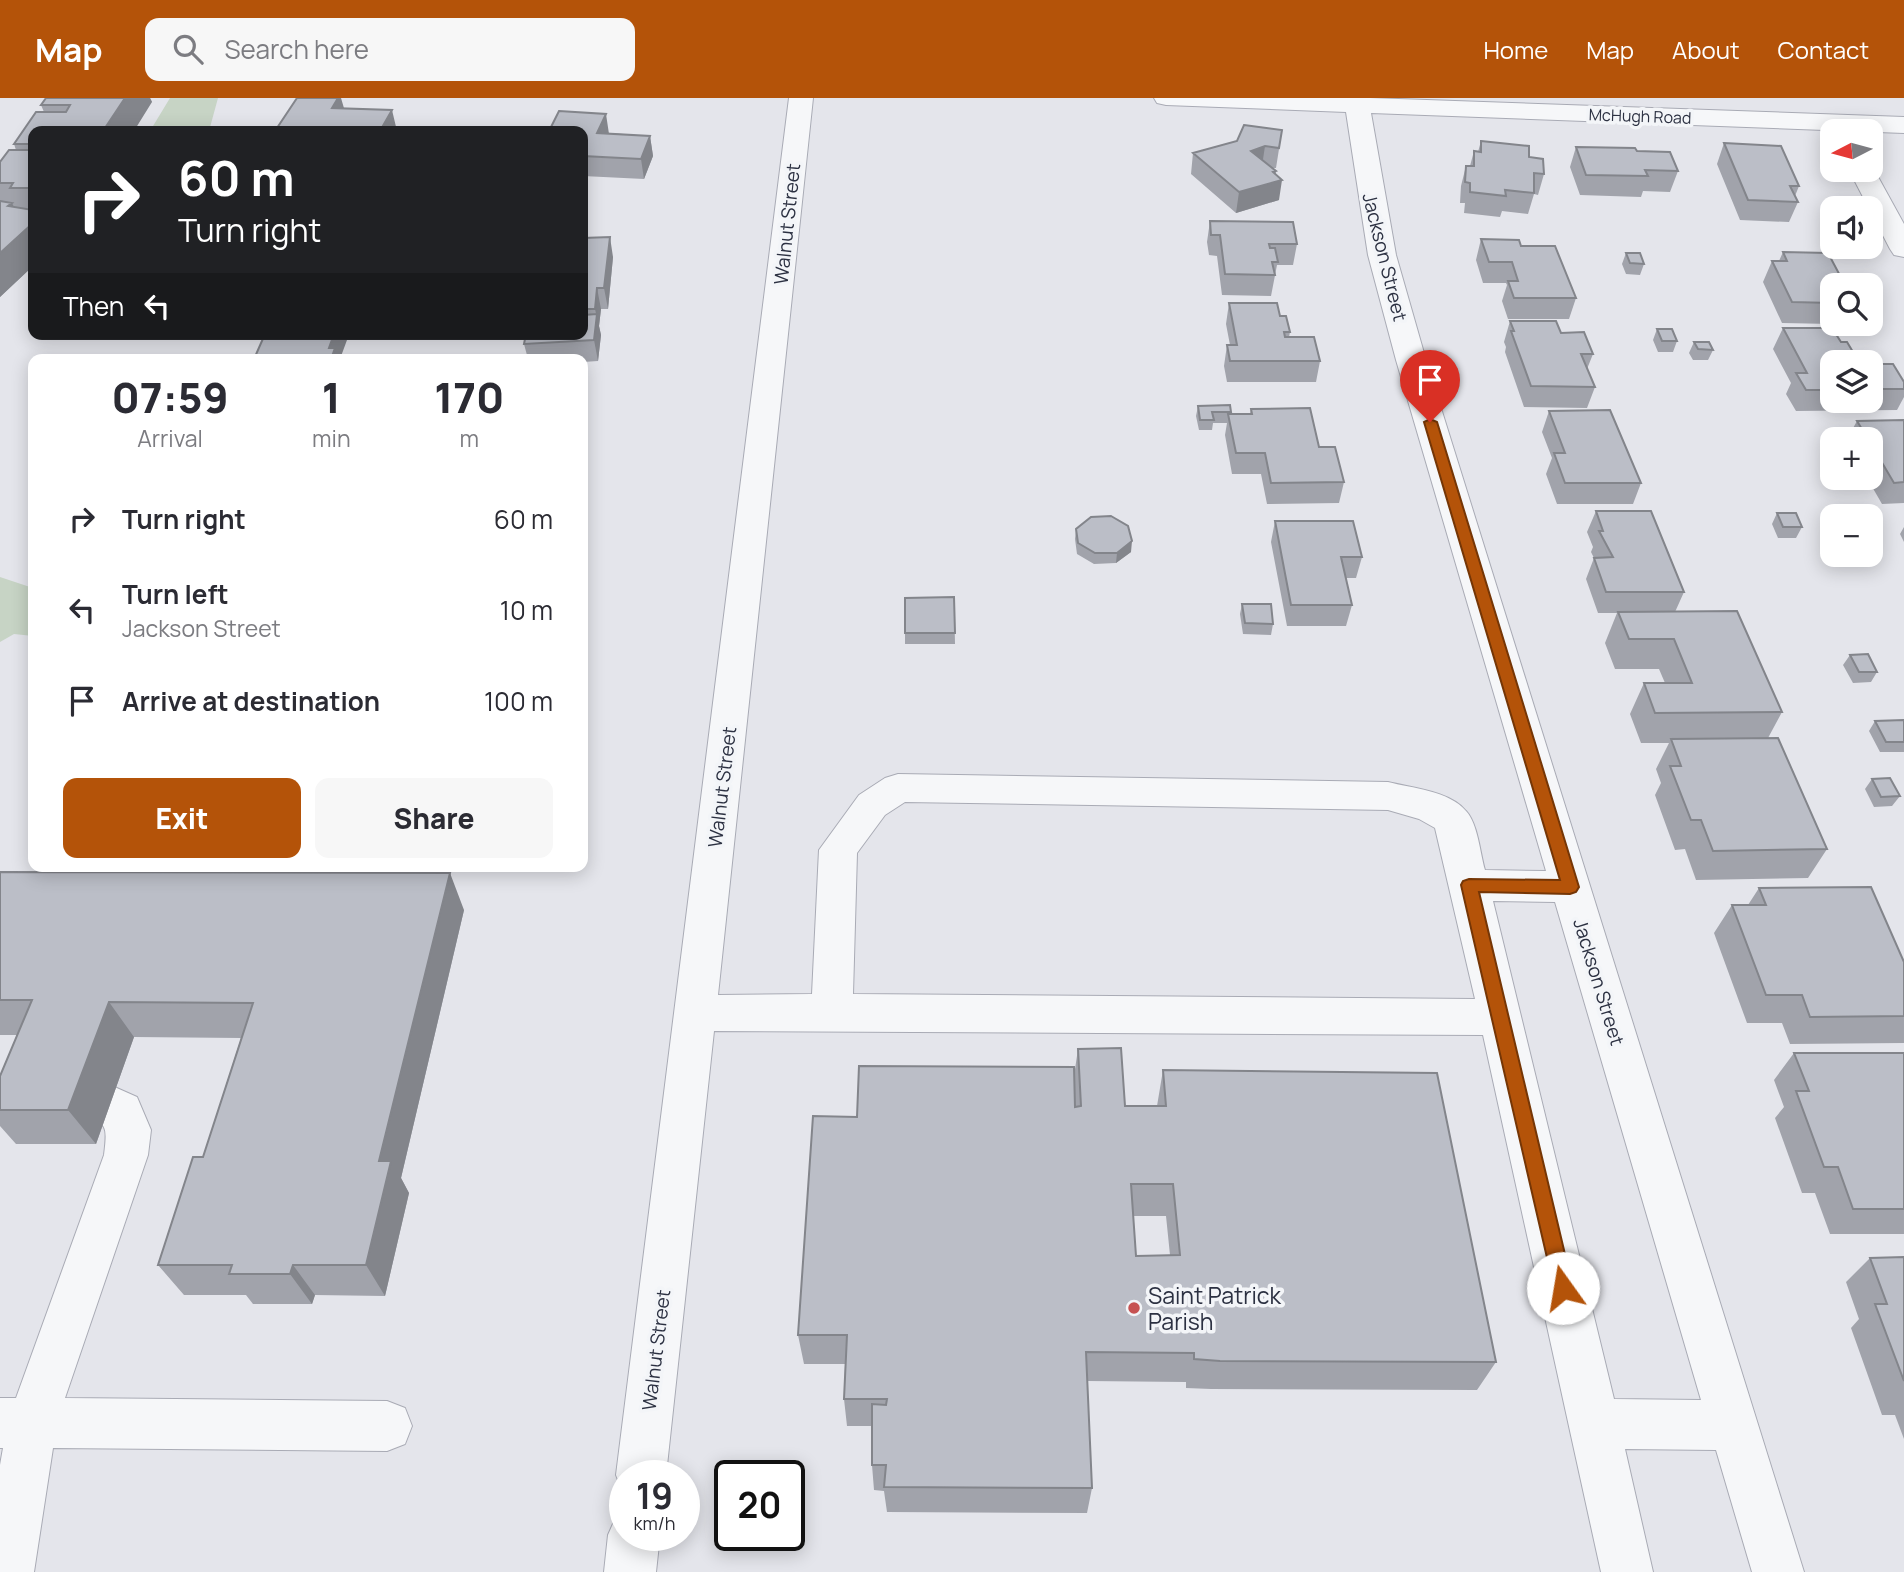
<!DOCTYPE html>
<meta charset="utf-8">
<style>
body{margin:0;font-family:Manrope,sans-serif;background:#f7f7f7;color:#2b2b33;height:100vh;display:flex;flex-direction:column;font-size:26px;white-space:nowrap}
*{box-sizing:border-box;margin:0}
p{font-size:23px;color:#7c7c81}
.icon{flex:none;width:38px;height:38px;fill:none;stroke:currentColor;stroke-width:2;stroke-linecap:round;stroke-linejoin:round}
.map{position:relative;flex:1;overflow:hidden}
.panel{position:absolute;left:28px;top:256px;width:560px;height:518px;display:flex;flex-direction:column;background:#fff;border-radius:14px;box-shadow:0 4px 18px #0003}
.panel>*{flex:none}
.hud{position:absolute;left:28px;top:28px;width:560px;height:214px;border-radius:14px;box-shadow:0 4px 18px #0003;background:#202124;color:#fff;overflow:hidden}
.needle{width:46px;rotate:264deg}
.tools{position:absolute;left:1820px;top:21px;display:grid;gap:14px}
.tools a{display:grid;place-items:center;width:63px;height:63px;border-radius:14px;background:#fff;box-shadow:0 4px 18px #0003;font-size:35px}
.speed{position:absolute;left:609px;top:1362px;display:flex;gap:14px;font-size:35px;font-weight:700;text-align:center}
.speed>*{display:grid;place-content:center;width:91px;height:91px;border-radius:50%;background:#fff;box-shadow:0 4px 18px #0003;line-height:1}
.speed small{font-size:18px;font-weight:400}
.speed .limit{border:4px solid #111;border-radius:10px;background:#fff;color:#111}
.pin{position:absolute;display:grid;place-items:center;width:60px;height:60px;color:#fff;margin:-72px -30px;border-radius:50% 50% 50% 0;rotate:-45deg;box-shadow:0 0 7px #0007}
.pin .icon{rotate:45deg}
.me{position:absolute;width:77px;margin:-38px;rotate:347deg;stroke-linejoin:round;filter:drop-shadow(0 0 5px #0008)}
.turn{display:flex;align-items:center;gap:24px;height:147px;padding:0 35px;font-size:32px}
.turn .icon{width:91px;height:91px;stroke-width:2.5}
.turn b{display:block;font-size:49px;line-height:60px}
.then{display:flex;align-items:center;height:66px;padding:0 35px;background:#0003;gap:14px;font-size:26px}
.eta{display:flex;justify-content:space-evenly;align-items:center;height:119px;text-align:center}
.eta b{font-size:42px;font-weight:800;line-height:49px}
.primary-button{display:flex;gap:14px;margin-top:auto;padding:14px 35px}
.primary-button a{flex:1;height:80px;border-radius:14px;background:#b45309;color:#fff;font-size:28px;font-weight:800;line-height:80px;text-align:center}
.primary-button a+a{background:#f7f7f7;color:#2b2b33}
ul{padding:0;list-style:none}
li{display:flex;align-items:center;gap:21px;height:91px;padding:0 35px}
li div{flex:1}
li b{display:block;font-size:26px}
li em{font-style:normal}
header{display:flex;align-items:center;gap:42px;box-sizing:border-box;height:98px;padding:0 35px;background:#b45309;color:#fff}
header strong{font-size:33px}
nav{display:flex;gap:38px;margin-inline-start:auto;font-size:24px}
.search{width:490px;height:63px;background:#f7f7f7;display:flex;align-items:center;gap:18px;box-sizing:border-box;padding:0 24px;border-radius:14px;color:#7c7c81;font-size:26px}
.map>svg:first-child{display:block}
</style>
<header>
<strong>Map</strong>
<div class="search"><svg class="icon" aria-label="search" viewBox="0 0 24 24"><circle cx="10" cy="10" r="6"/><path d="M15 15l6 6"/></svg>Search here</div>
<nav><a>Home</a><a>Map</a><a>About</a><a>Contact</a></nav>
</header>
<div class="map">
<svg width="1904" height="1474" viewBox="0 0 1904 1474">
<rect width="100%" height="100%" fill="#e4e5eb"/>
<path fill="#c7d4c5" d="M170,0H218L209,33H150Z
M0,479L33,490V538L14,536L0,544Z"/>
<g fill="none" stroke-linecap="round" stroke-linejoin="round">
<g stroke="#a9abb5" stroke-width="2">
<path id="minor" d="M789,0H813L718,897L812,896L819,752L859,697L885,680L898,676L1388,684C1411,690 1450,693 1466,713C1478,726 1480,755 1485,772L1546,773L1396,262L1368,157L1346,14L1166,7L1157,5L1154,0H1370L1904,19V35L1371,15L1396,157L1426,262L1804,1474H1752L1716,1352L1625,1351L1653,1474H1601L1483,937L714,933L666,1377H625L623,1395L616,1377ZM905,704L1388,712L1419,721L1435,730L1475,901L853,896L857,755L885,717ZM1493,803L1555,804L1701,1302L1614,1301Z
M1871,66L1904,126V159L1894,157L1890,151L1849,72H1871Z
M110,987L137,999L151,1032L148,1057L65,1300L387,1303L405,1310L412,1328L405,1346L387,1353L53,1350L34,1474H0V1367L3,1350H0V1300H16L104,1057C109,1018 102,1035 88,1006L95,992Z
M625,1415V1437H660L656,1474H604L608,1437L616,1419Z"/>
</g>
<use href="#minor" fill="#f6f7f9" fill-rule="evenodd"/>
</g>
<path fill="#a1a3ab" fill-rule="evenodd" d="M46,0H150L152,4L33,33V168L0,199V64L16,52L14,46L44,14L41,7Z
M1282,32L1276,70H1272L1275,76L1279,102L1236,115L1191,76L1193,55Z
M583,33L650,38L653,58L644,81L583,78Z
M1481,43L1529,59L1544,76L1538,97L1534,96L1528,116L1502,113L1500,119L1464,115L1465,105H1460L1461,88L1466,68H1470L1474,53L1478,54Z
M1724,45L1799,88L1795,98L1798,104L1789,124L1740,122L1717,66Z
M1576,49L1637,53L1678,73L1670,94L1643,93L1641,99L1580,97L1570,69Z
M1210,123L1297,146L1293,167H1277L1271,198L1222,197L1217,158L1209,157L1207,144Z
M583,140L613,159L608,211H601L599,228L601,237L598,263L583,264V261H528L524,246L583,236Z
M1481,141L1521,148L1576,200L1569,221H1508L1502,203L1507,187L1506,185H1483L1476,162Z
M1783,154L1832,187V226L1782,225L1763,184L1772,163H1779Z
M1626,155L1644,166L1640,177L1626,176L1622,166Z
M1229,205L1280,218L1290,234L1289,239L1320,263L1316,284H1227L1224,268L1227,247H1230L1226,226Z
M1510,223L1561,235L1593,256L1587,271L1595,289L1587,310L1524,309L1505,254L1506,249L1504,244Z
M1783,230L1841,244L1832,264V303H1871V266L1904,284V299L1897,312L1796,313L1786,296L1791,285L1773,251Z
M1657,231L1677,243L1673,254H1658L1653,242Z
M1694,244L1713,252L1708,262H1693L1689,255Z
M1198,308L1231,314V316H1250L1251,311L1319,349L1344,384L1339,405L1267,406L1261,376H1232L1225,337L1227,325H1213L1212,332H1199L1196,318Z
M1549,313L1641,385L1633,406H1557L1546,376L1552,360L1542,334Z
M1904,322V405L1882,406L1867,380H1871V341H1847L1857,323Z
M1596,413L1684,494L1675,514L1782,614L1768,640L1827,751L1808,780L1696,782L1685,751L1675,752L1655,697L1661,685L1656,671L1669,645H1641L1630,616L1644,585H1665L1659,571H1615L1605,545L1617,515H1598L1586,481L1594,460L1591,454L1593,449L1587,434Z
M1777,415L1802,429L1796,440H1778L1772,426Z
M1275,423L1362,459L1356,480H1346L1352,507L1346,528H1287L1271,444Z
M1904,429V444L1900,436Z
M1076,431L1131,454L1116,465L1094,466L1077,456L1075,441Z
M954,499L955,546H905V535Z
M1242,506L1273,526L1271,537L1243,536L1240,516Z
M1850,557L1877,574L1871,584L1853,585L1843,567Z
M1875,623H1904V654H1880L1869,633Z
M1872,681L1900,698L1892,708L1874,709L1865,691Z
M0,774L464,812L401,1080L409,1095L385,1198L315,1197L312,1206H253L246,1197H184L158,1167L203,1059L241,940L134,939L96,1046H16L0,1028V978L17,937H0Z
M1759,790L1904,864V945L1790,946L1782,925H1747L1714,835L1732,807H1748Z
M1078,951L1125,1008H1157L1163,972L1496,1264L1477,1292L1211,1291L1186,1290V1284L1087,1283L1092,1390L1087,1415L887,1414L884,1393L874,1392L872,1367V1328H847L844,1301L845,1266H804L798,1237L857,1019L1074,978ZM1133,1118H1166L1170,1157L1136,1158Z
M1794,955H1904V1136H1830L1815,1095H1802L1775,1020L1784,1009L1774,982Z
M1904,1159V1341L1895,1317H1882L1851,1230L1859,1221L1846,1184L1870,1160Z"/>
<path fill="#83858b" d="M125,0H150L152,4L134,33H103Z
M338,0H341L346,17L332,10Z
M392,12L397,33H380Z
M606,16L609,36L597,35Z
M650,38L653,58L644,81L641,61Z
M1265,48L1262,68L1251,53Z
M1276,73L1274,84L1282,82L1279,102L1236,115L1239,94Z
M12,105L25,132L33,125V168L0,199V155L8,108Z
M610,139L613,159L608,211L604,190Z
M597,190L601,211L599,228L601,237L598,263L594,242L597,220L595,211Z
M334,236H345L347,242L340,261H331L329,250Z
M1132,443L1131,454L1116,465L1117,455Z
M450,775L464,812L401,1080L409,1095L385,1198L366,1167L379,1063Z
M109,904L134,939L96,1046L68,1012Z
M293,1167L315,1197L312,1206L290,1176Z"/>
<path fill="#bbbec7" stroke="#83858b" stroke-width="2" fill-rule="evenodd" d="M46,0H125L103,33H33V46H14L36,14H66L70,7H41Z
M297,0H338L332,10L392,12L380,33H275Z
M559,13L606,16L597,35L650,38L641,61L583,58V33H549Z
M1244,27L1282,32L1279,50L1265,48L1251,53L1276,73L1273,74L1282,82L1239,94L1193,55L1237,43Z
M1481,43L1529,48V59L1543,61L1544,76L1534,75V95L1505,92L1506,98L1470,94V85L1465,84L1466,68H1474V53L1481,54Z
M1724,45L1781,48L1799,88H1790L1798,104L1748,102Z
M1576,49L1635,50L1637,53L1670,54L1678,73L1645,72L1648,78L1586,77Z
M9,52H33V90H10L13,85H0V64Z
M0,103L12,105L8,108L33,112V125L0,155Z
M1210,123L1293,124L1297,146H1269L1270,150H1275L1278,164H1272L1275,177L1225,176L1220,137H1211Z
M610,139L604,190H597L595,211H583V140Z
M1481,141L1519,142L1521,148H1555L1576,200H1514L1508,183H1518L1512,164H1489Z
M1783,154L1828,155L1845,187H1832V205L1792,204L1772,163H1787Z
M1626,155H1640L1644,166L1630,165Z
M1229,205H1277L1280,218H1286L1290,234H1284L1285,239H1314L1320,263H1230L1227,247H1237Z
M597,216L594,242L524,246L526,236H583V217Z
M1510,223H1556L1561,235L1584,234L1593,256H1581L1595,289L1531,288L1511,233H1514Z
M1783,230H1832L1841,244H1847L1859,264H1832V292H1806L1796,275H1807Z
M1657,231H1672L1677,243H1662Z
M265,236H334L329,250H335L331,261H254Z
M1694,244H1709L1713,252L1698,251Z
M1871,266H1893L1904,284V291H1871Z
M1230,307L1231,314H1212L1214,322H1200L1198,308Z
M1310,310L1319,349H1335L1344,384L1271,385L1265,355H1236L1228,316H1252L1251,311Z
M1610,312L1641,385H1565L1554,355H1565L1549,313Z
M1904,322V384L1894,385L1871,346V341H1868L1857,323Z
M1596,413H1651L1684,494H1606L1594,460L1613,459L1599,433H1603Z
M1777,415H1796L1802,429H1783Z
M1111,418L1128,428L1132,443L1117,455H1095L1078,445L1076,431L1091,419Z
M1275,423H1353L1362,459H1341L1352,507H1291Z
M954,499L955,535H905V500Z
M1242,506H1271L1273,526L1245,525Z
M1737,513L1782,614L1655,615L1644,585H1692L1674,541H1629L1618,514Z
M1868,556L1877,574H1859L1850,557Z
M1904,622V644H1886L1875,623Z
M1778,640L1827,751L1713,753L1701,722H1691L1670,668H1681L1671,641Z
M1890,680L1900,698L1881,699L1872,681Z
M0,774L450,775L379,1063H391L366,1167H293L290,1176H229L232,1167H158L193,1059H203L253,905L109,904L68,1012H0V978L32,902H0Z
M1871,789L1904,864V918L1810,919L1802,897H1766L1732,807H1766L1759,790Z
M1121,950L1125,1008H1166L1163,972L1437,975L1496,1264L1220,1263L1194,1261V1255L1086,1254L1092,1390L884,1389L886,1367H872V1306L886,1307L887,1301H844L847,1237H798L813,1018L857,1019L859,968L1074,969L1075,1009L1081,1008L1078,951ZM1131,1086H1173L1180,1157L1136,1158Z
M1794,955H1904V1111H1853L1838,1069H1824L1796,993H1809Z
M1904,1159V1283L1875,1206H1887L1870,1160Z"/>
<path fill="#b45309" stroke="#753606" stroke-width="2" d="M1430,321L1437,324L1579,789L1576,794L1570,796L1479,794L1573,1190L1570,1197L1563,1199L1557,1197L1554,1190L1461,787L1463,783L1469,781L1560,782L1424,324Z"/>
<circle fill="#c65252" stroke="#f3f5f8" stroke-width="2.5" cx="1134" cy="1210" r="7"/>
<g text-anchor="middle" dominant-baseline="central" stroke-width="7" stroke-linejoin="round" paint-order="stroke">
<g font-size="16" fill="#2c3142" stroke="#f3f5f8">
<text transform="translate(1640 18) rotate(2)">McHugh Road</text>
</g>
<g font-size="19" fill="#2c3142" stroke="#f3f5f8">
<text transform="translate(787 126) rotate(-84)">Walnut Street</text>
<text transform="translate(1385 159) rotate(76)">Jackson Street</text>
<text transform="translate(722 689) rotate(-83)">Walnut Street</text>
<text transform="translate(1599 884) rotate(73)">Jackson Street</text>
<text transform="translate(656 1252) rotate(-83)">Walnut Street</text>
</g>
<g font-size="23" fill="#2c3142" stroke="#f3f5f8" text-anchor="start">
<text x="1148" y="1197">Saint Patrick<tspan x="1148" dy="26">Parish</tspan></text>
</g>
</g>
</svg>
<div class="tools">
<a><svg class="needle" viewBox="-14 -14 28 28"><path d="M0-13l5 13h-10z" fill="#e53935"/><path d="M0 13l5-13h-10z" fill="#7c7c81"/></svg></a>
<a><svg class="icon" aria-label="sound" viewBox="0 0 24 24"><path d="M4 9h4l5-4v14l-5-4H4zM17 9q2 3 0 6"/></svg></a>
<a><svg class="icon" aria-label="search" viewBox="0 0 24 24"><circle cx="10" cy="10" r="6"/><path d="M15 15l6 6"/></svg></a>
<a><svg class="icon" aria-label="layers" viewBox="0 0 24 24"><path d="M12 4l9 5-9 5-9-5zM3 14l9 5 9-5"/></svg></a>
<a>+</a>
<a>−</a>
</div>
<div class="speed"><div>19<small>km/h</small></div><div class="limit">20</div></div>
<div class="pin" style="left:1430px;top:324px;background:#d93025"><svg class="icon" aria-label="arrive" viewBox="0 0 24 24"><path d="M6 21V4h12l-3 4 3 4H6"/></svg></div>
<svg class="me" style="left:1563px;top:1190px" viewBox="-20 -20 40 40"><circle r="19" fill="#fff"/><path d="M0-13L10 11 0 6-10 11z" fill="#b45309"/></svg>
<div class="hud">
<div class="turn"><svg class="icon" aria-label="right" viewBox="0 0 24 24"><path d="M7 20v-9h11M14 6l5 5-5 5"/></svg><div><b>60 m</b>Turn right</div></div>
<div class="then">Then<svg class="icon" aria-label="left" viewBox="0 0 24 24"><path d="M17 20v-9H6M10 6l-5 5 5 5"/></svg></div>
</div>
<section class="panel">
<div class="eta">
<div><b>07:59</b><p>Arrival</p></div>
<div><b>1</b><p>min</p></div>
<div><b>170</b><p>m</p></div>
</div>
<ul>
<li><svg class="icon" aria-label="right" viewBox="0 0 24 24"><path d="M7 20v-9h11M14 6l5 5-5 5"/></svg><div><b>Turn right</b></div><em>60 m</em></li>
<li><svg class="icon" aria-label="left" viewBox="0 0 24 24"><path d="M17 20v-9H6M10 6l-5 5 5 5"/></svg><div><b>Turn left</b><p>Jackson Street</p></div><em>10 m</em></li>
<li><svg class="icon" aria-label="arrive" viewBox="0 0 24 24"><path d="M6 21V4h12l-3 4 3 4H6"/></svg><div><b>Arrive at destination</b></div><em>100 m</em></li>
</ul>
<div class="primary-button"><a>Exit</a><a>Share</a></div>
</section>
</div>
